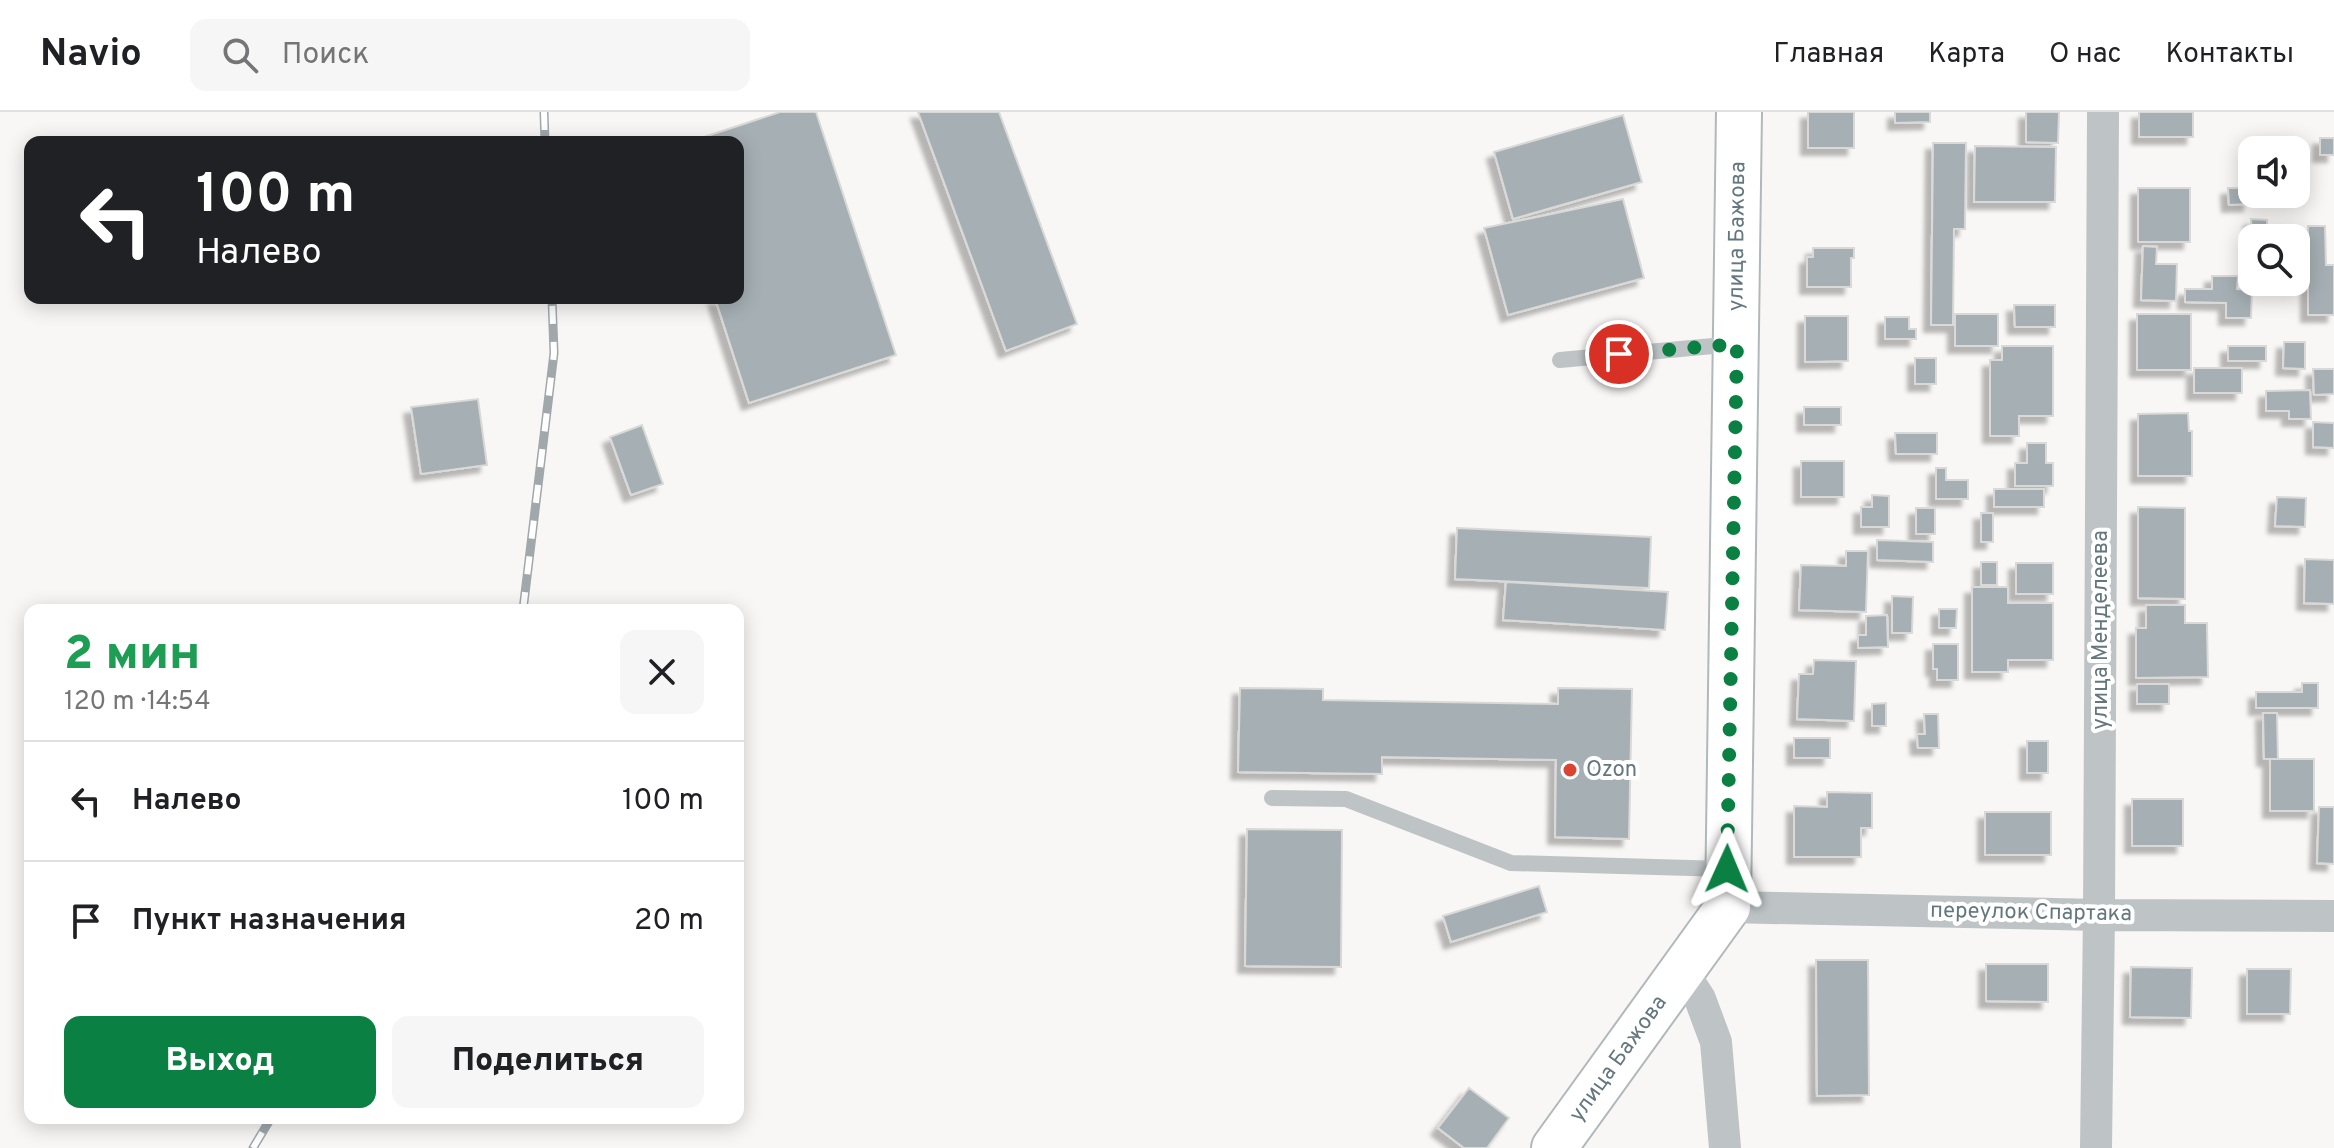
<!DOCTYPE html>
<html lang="ru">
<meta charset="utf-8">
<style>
body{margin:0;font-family:Overpass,sans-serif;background:#f6f6f6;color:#202124;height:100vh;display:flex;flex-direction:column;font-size:30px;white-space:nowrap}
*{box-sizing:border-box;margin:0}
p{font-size:26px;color:#757577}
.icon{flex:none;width:44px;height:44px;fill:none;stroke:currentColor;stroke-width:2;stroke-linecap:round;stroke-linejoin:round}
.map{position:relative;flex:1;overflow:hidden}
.drawer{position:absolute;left:24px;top:492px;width:720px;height:520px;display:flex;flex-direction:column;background:#fff;border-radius:16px;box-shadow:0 4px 20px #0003}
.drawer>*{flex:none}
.guide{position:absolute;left:24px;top:24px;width:720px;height:168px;border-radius:16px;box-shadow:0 4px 20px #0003;background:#202124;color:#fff;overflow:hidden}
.fabs{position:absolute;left:2238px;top:24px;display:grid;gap:16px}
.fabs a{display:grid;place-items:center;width:72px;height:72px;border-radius:16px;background:#fff;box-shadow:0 4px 20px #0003;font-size:40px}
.pin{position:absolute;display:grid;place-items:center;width:68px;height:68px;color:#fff;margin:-34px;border:4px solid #fff;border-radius:50%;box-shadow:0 2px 8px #0007}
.me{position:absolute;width:88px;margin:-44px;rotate:1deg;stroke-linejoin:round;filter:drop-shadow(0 0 6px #0008)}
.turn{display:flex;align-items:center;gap:28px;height:168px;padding:0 40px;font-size:36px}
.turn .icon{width:104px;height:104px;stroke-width:2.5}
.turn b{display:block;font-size:56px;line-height:68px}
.round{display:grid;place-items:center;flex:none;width:84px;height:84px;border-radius:16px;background:#f6f6f6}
.overview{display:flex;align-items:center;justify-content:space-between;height:136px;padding:0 40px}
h1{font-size:48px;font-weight:800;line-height:60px;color:#1e9e55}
.button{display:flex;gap:16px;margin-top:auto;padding:16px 40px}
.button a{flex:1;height:92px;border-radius:16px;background:#0b8043;color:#fff;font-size:32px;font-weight:800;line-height:92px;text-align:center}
.button a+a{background:#f6f6f6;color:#202124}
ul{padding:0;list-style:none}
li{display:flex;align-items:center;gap:24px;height:120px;padding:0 40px;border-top:2px solid #e0e0e0}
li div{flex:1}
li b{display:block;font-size:30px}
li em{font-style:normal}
header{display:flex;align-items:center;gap:48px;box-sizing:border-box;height:112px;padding:0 40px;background:#fff;border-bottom:2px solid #e0e0e0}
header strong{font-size:38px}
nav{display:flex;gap:44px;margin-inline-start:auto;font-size:28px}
.search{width:560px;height:72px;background:#f6f6f6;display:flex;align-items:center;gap:20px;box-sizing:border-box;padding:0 28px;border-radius:16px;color:#757577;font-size:30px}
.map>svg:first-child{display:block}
</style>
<header>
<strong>Navio</strong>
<div class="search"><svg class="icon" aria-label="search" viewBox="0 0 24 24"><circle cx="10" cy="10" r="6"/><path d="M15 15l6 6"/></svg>Поиск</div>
<nav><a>Главная</a><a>Карта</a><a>О нас</a><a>Контакты</a></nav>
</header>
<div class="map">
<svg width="2334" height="1036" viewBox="0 0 2334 1036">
<defs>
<filter id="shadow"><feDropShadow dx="-7" dy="7" stdDeviation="2" flood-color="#0004"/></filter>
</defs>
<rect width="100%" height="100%" fill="#f8f7f5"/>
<path fill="#a6b0b4" stroke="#d9d9d7" stroke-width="2" filter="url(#shadow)" d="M780,0H816L896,243L749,291L715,186H738V30H689Z
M918,0H999L1077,212L1006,239Z
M1808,0H1854V36H1808Z
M1895,0H1930V10L1895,11Z
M2026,0H2059L2058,31L2026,30Z
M2139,0H2193V25H2139Z
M1623,3L1642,70L1513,107L1494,40Z
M2320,26H2334V43H2320Z
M1933,31H1966L1965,117H1954L1953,213H1931Z
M1975,34L2056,35L2055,90H1974Z
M2138,76H2190V130H2138Z
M2228,76H2250V92L2229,93Z
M1623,87L1644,166L1508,203L1484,116Z
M2251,107L2267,108V126H2252V139Z
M2308,114H2325L2326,153H2334V203H2308Z
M2143,134L2157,135L2156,152H2177L2176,189L2141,188Z
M1813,136H1854V146H1851V175H1807V145H1813Z
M2212,164H2238L2237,177L2252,178L2251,206H2226V191L2185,190V177H2212Z
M2014,193H2055V215H2015Z
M1955,202H1998V234H1955Z
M2137,202H2191V258H2137Z
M1805,204H1848V249L1805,250Z
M1885,205H1909V217H1916V227H1885Z
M2284,230H2305V257L2283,256Z
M2002,234H2053V304H2019V324H1990V248H2002Z
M2228,234H2266V249H2228Z
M1915,246H1936V272H1915Z
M2194,256H2242V281H2194Z
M2313,257H2334V282L2314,283Z
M2310,278L2311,307H2289V299H2266V279Z
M478,287L487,353L421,362L411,295Z
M1804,295H1841V313H1804Z
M2188,301L2189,319H2192V364H2138V302Z
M2313,310L2334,311V336L2313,335Z
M642,313L663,372L631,383L610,325Z
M1895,321H1937V342H1896Z
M2027,331H2046V351H2053V374H2015V351H2027Z
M1801,349H1844V385H1801Z
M1936,356H1946V368H1968V387H1936Z
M1994,377H2044V395H1994Z
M1872,383L1889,384V415H1861V395H1872Z
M2277,385L2306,386L2305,415L2275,414Z
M2138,395L2185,396V487L2138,486Z
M1916,396H1935V422H1916Z
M1981,401H1993V430H1981Z
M1457,416L1651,425L1649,476L1455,467Z
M1877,428L1933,430V450L1877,448Z
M1846,439H1868L1866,500L1799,498L1801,453L1846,454Z
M2305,447L2334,448V492L2304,491Z
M1981,450H1997V473H1981Z
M2016,451H2053V482H2016Z
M1506,470L1668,480L1665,518L1503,508Z
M1972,475H2008V491H2053V548H2008V560H1972Z
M1892,484L1913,485L1912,521H1892Z
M2146,493H2185V511H2207L2208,565L2136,566V516H2146Z
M1939,497H1957L1956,516H1939Z
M1887,503L1888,535L1858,536V523H1866V504Z
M1933,532H1958V568H1937V557H1933Z
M1814,548L1856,549L1854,609L1797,607L1799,562H1813Z
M2302,571H2318V596H2256V580H2302Z
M2137,572H2169V592H2137Z
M1240,576L1323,577V588L1558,592V576L1632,577L1629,727L1555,725L1556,648L1382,645V662L1238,660Z
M1886,591V614H1872V592Z
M2263,601H2277L2278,647H2264Z
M1924,602H1938L1939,636H1918L1917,622H1925Z
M1794,626H1830V646H1794Z
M2027,629H2048V661H2027Z
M2270,647H2314V699H2270Z
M1827,680L1872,681V716H1861V745H1794V694L1827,695Z
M2132,687H2183V734H2132Z
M2319,695H2334V752L2317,751Z
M1985,700H2051V743H1985Z
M1247,717L1342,718L1341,855L1245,854Z
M1539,774L1547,800L1451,830L1443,804Z
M1816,848H1868L1869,983L1817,984Z
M1986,852H2048V890L1986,889Z
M2131,855L2192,856L2191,906L2130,905Z
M2247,857H2291L2290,902H2247Z
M1469,976L1509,1006L1487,1036H1464L1438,1016Z"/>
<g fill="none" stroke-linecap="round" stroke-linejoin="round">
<g stroke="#b1b8bb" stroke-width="48">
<g id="secondary">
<path id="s1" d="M1554,1036L1728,795L1739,0"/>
</g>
</g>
<path stroke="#bec4c6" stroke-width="16" d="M1560,248L1735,232
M1272,686L1346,687L1511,751L1725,757"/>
<path stroke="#bec4c6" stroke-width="32" d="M1728,795L2099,803L2334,804
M1682,859L1700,887L1716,930L1725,1036
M2096,1036L2099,803L2103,0"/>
<use href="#secondary" stroke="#fff" stroke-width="44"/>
<g stroke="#a0a8ac" stroke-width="9">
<path id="rail" d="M544,0L545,30
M523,498L554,241L552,186
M253,1036L271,1006"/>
</g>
<use href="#rail" stroke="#fff" stroke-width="6" stroke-dasharray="18" stroke-linecap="butt"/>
</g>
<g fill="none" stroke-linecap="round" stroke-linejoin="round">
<path stroke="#0b8043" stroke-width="14" stroke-dasharray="0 25.2" d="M1619,242L1737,232L1727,757"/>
</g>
<circle fill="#db4332" stroke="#fff" stroke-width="3" cx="1570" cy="658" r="8"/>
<g text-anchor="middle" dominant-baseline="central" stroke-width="8" stroke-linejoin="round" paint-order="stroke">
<g font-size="22" fill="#64767e" stroke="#fff">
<text stroke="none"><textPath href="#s1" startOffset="968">улица Бажова</textPath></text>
<text transform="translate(2101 518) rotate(-90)">улица Менделеева</text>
<text transform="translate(2031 801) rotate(1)">переулок Спартака</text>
<text stroke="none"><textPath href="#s1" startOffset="110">улица Бажова</textPath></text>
</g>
<g font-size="22" fill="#64767e" stroke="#fff" text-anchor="start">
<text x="1586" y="658">Ozon</text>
</g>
</g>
</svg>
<div class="fabs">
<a><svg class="icon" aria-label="sound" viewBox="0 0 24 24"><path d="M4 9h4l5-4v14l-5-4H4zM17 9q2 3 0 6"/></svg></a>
<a><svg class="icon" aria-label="search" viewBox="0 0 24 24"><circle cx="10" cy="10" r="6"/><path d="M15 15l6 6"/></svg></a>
</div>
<div class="pin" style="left:1619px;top:242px;background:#d93025"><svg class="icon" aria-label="arrive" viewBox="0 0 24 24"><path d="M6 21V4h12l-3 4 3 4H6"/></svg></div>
<svg class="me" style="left:1727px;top:757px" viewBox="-20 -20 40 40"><path d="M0-17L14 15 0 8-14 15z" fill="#0b8043" stroke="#fff" stroke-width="4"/></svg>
<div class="guide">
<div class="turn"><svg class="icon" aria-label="left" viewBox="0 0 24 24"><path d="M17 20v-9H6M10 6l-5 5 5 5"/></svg><div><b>100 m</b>Налево</div></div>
</div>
<section class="drawer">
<div class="overview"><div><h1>2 мин</h1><p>120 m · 14:54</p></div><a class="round"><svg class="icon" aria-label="close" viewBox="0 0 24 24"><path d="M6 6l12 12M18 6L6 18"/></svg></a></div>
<ul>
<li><svg class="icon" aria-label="left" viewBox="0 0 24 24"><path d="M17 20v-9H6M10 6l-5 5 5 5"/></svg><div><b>Налево</b></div><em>100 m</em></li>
<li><svg class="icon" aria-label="arrive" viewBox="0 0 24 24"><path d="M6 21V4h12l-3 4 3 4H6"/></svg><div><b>Пункт назначения</b></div><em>20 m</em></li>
</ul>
<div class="button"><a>Выход</a><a>Поделиться</a></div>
</section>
</div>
